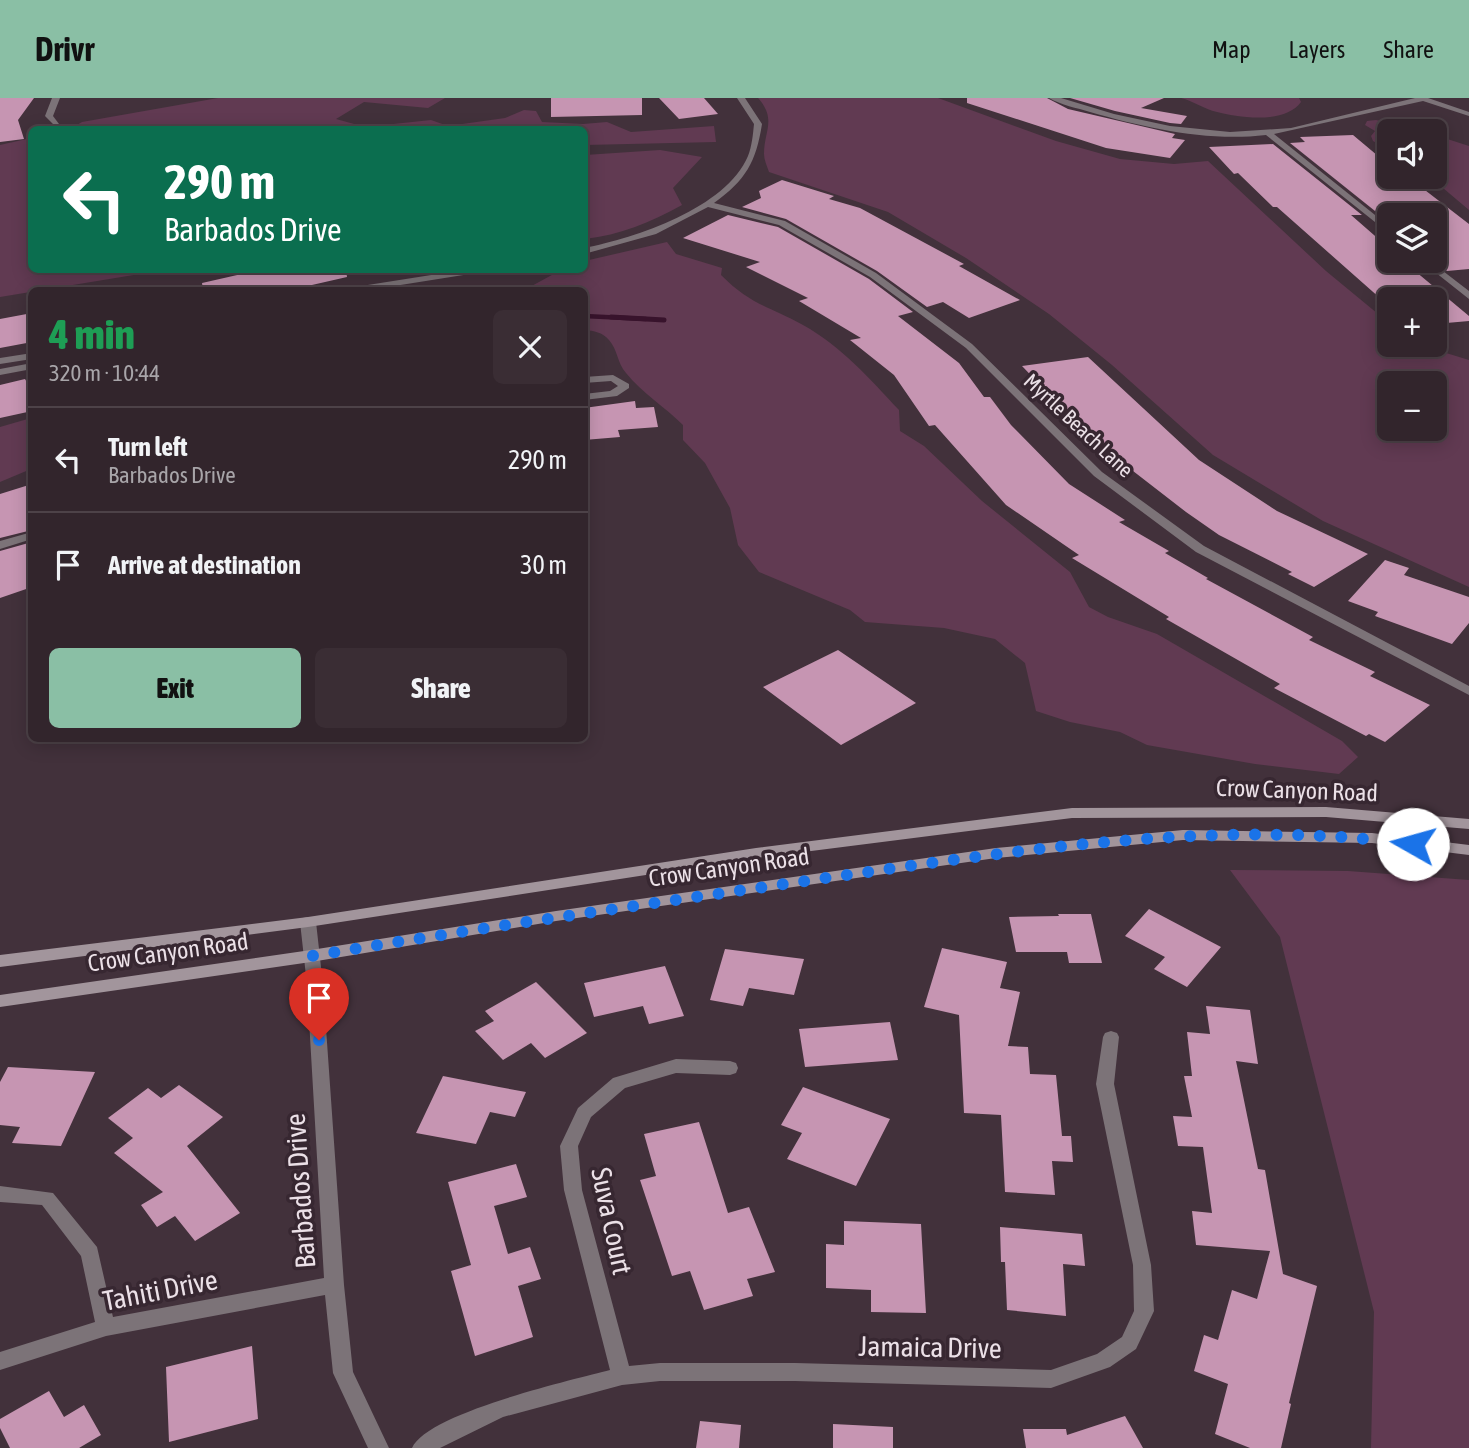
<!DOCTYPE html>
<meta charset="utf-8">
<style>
body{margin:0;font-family:"Asap Condensed",sans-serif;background:#3a2d34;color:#f1f3f6;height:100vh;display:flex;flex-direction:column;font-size:26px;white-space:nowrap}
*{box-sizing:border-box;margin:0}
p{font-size:23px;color:#a8a5a9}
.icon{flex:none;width:38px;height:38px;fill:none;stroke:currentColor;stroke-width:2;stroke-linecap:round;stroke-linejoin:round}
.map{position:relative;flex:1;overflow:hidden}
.details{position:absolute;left:28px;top:189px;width:560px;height:455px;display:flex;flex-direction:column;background:#32252c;border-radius:10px;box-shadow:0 4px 18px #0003,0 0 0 2px #4d4248}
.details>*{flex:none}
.top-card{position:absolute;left:28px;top:28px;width:560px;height:147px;border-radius:10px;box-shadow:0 4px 18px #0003,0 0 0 2px #4d4248;background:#0b6e4f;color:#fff;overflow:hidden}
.buttons{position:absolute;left:1377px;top:21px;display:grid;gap:14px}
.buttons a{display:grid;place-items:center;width:70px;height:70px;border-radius:10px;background:#32252c;box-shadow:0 4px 18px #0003,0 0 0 2px #4d4248;font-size:35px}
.pin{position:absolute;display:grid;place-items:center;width:60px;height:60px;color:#fff;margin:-72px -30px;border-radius:50% 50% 50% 0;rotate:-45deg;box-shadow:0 0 7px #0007}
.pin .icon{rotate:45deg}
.me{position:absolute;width:77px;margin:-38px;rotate:277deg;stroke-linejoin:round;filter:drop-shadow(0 0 5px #0008)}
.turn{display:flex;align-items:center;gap:24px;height:147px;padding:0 21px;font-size:32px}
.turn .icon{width:91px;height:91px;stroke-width:2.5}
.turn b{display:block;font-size:49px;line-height:60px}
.round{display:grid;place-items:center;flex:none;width:74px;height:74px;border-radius:10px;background:#3a2d34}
.head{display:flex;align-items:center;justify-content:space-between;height:119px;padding:0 21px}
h1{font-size:42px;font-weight:800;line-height:52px;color:#1e9e55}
.cta{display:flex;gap:14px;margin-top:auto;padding:14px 21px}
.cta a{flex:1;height:80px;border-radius:10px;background:#8abfa5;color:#111;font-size:28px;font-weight:800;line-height:80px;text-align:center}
.cta a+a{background:#3a2d34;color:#f1f3f6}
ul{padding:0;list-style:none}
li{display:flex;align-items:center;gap:21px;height:105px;padding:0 21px;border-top:2px solid #4d4248}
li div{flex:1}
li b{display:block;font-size:26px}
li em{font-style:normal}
header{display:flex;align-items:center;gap:42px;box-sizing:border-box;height:98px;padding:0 35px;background:#8abfa5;color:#111}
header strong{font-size:33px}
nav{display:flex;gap:38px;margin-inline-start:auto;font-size:24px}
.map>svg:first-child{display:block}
</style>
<header>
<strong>Drivr</strong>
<nav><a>Map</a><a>Layers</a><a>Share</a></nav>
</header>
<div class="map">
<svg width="1469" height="1350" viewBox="0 0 1469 1350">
<rect width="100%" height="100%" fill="#42313b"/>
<path fill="#613a52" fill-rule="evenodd" d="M218,0H445L428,10L364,4L336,21L365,29L431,22L448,28L505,20L524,12L536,13L542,24L583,26L607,24L631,34L714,28L716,44L585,47L584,32L70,31L82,24Z
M758,0H938L1056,43L1120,61L1174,66L1208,63L1326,173L1389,225L1390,247H1420L1469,262V489L1323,423L1213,357L1112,267L1049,216L966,160L888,114L769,74C767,68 764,62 764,56C764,33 777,21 758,0ZM1435,285V331H1390V285Z
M1181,0H1299L1301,4C1285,26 1240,20 1217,14C1204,11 1193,3 1181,0Z
M1376,22L1423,33H1390L1389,52L1373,43L1371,38L1375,33L1365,27L1367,23Z
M1435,37L1469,48V112L1430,79H1435Z
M31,40L32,172H164L0,199V47Z
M660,52L702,59L673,90L682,107C651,124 620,137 585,141V57Z
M667,144L676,156L722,170L721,177C751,207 768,208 803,227C841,248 870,281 899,312L900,333L924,348L982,403L1070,474L1089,509L1108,519L1157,536L1342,643L1358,659L1339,676L1255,666L1147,647L1120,634L1070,624L1036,613L1025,565L995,541L944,530L865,524L850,512L759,474L738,447L730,410L705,365L683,342V327C665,309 642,295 626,275C617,265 618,252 609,242C602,234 594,233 585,232L584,192H441L459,189L528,190L561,172H584L585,163L589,162Z
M31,320V371L0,384V329Z
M1230,772L1348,773L1469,782V1350H1371L1374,1214L1280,839Z"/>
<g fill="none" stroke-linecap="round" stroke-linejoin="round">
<path stroke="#38132c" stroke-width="4.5" d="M584,218L646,221"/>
<path stroke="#38132c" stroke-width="5" d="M611,219L664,222"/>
</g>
<path fill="#c695b2" d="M0,0H34L18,22L24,41L0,44Z
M551,0H642V17L551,19Z
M659,0H704L718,16L679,21Z
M967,0H1047L1068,11L1175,36L1172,40L1185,42L1170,60L1106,50L967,5Z
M1070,0H1164L1141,10L1187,18L1181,26L1170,25L1115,13Z
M1353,37L1390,68V79H1408L1469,126V171L1447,173L1435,164V117H1380L1290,45L1305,44L1300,39Z
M1273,46L1362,117H1351L1390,151V163H1403L1469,218V223L1435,226V201H1381L1277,109H1273L1238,75L1234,76L1209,49Z
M782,82L834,98L829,101L860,110L964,166L959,168L1020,202L969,220L943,204L927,209L877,173L786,121L742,109L761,100L759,93Z
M728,117L778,129L869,181L913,214L898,218L959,265L984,299H990L1011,327L1069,386L1125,422L1119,424L1169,453L1165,455L1208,480L1206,481L1313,539L1309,542L1375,574L1370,578L1430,607L1385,644L1369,636L1366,638L1274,590L1280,586L1166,521L1169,519L1072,460L1079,457L1006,407L935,327L929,328L894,277L850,242L861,240L799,203L808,200L746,169L760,164L683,140Z
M259,172H346L347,179L290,192H203L202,185Z
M32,215V244L0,250V221Z
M1088,259L1199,362L1277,413L1368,456L1314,489L1288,476L1292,474L1219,437L1186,414L1093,342L1022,268Z
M25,281L32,293V313L0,320V287Z
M635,303L636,310L654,309L658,329L618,332L620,339L584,342V310Z
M32,386V432L0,440V396Z
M32,444V489L0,500V453Z
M1385,462L1409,470L1404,477L1469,499V525L1452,546L1375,518L1378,514L1348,503Z
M838,552L916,605L841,647L763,589Z
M1149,811L1221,849L1187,889L1154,871L1165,859L1125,838Z
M1058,816H1091L1102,865H1069L1067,854H1016L1009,819L1059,818Z
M942,850L1007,864L1000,890L1020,894L1008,948L1028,949L1030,976L1056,977L1062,1038H1071L1073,1064L1052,1063L1055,1097L1005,1094L1001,1017L964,1015L959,917L924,909Z
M725,851L804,861L794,897L749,890L743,908L710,902Z
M665,868L684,918L649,926L643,908L594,919L584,885Z
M536,884L587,935L545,960L531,945L503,962L475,933L494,923L485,913Z
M1206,908L1250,912L1258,966L1236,963L1258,1071L1265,1072L1283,1176L1317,1188L1289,1305L1291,1306L1281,1350H1250L1215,1336L1228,1286L1194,1273L1204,1237L1218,1242L1232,1192L1257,1201L1270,1153L1196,1147L1192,1113L1212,1115L1203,1049L1178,1048L1173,1018L1192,1019L1184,978H1192L1187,934L1210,936Z
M890,924L898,962L805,969L799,931Z
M8,969L95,974L61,1048L12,1045L20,1029L0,1027V984Z
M443,978L499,989L526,994L515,1019L490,1014L476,1046L416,1035Z
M179,987L223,1019L187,1048L240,1115L195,1143L175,1118L157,1129L141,1107L163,1094L114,1055L133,1040L108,1020L148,990L161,1000Z
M803,989L890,1021L856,1088L787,1061L802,1035L781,1027Z
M699,1024L728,1115L749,1109L775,1174L747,1181L753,1198L704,1212L690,1173L672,1178L640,1082L656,1078L644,1036Z
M516,1066L527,1099L494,1108L508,1156L530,1149L541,1181L518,1188L533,1239L475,1258L451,1173L471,1167L448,1084Z
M844,1123L921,1126L926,1215L871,1214V1192L826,1190V1146L844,1147Z
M1000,1129L1082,1136L1085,1168L1063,1166L1066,1218L1007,1212L1005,1164H1001Z
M252,1248L258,1321L169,1344L166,1269Z
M49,1293L64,1319L84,1307L101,1337L79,1350H10L0,1330V1321Z
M1125,1318L1143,1350H1026L1023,1331H1066L1067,1337Z
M700,1323L741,1327L739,1350H696Z
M833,1326L893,1329V1350H833Z"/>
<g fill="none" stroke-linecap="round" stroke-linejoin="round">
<path fill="#7c7378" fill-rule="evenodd" d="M52,0H60L53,18L59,26L55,28L45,18Z
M737,0H745L762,26C756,64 746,82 714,105L785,123L876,175L972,246L1102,374L1204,448L1469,588V597L1196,454L1094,378L966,250L870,179L779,127L708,109L656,136L584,156V150C636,140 726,110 748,58C752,48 753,36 754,26Z
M1049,0H1061L1114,16L1170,28L1230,34L1291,30L1415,0H1428L1469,14V18L1423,3L1274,36L1390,129V136L1266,37C1207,44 1146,30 1090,14C1077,10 1061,7 1049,0Z
M1421,163H1430L1469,193V201Z
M463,172H481L476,175L369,192H350L355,189Z
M32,255V261L0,266V260Z
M32,265V271L0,277V271Z
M613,277L629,286V290L617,298L584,302V296L610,293L618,288L611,283L584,285V279Z
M32,434V441L0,451V443Z
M308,819L313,820L316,824L323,887L344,1187L353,1274L389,1350H368L333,1275L325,1197L106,1238L0,1272V1254L95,1224L81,1158L42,1107L0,1104V1088L53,1095L97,1149L113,1219L324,1180L307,887L300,824L303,820Z
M1111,933L1117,935L1119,939L1114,986L1151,1167L1154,1213L1136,1251L1110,1269L1051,1290L795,1283H660L622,1287L503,1319L440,1350H412C427,1315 572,1282 610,1272L564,1092L560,1048L578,1010L613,980L676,961L730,963L736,965L738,970L736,975L730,977L676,975L625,990L591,1019L578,1048L582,1092L629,1268L660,1265H795L1051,1272L1097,1256L1122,1239L1134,1213L1133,1167L1096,986L1103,939L1105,935Z"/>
<path fill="#a2959c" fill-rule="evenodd" d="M1326,709L1469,721V731L1326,719L1072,720L756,760L308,829L0,869V857L308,819L756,750L1072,710Z
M1183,732L1372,735L1469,747V757L1372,745L1183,742L996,760L556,823L311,864L0,909V897L311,852L556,813L996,750Z"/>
</g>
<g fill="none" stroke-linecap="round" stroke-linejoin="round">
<path stroke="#1a73e8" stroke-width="12" stroke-dasharray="0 21.6" d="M319,942L311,858C480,830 649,806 819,781C1015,753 1215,720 1413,746"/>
</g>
<g text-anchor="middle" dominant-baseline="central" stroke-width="7" stroke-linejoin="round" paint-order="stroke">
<g font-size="21" fill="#ebe0e7" stroke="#372731">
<text transform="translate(1079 327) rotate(43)">Myrtle Beach Lane</text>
</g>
<g font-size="24" fill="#ebe0e7" stroke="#372731">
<text transform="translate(1297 692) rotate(2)">Crow Canyon Road</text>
<text transform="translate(729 769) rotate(-8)">Crow Canyon Road</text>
<text transform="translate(168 854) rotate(-8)">Crow Canyon Road</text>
</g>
<g font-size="28" fill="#ebe0e7" stroke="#372731">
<text transform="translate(300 1093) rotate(-94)">Barbados Drive</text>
<text transform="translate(612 1123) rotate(78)">Suva Court</text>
<text transform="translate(160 1192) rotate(-11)">Tahiti Drive</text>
<text transform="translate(930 1249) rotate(1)">Jamaica Drive</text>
</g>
</g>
</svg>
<div class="buttons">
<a><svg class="icon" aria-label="sound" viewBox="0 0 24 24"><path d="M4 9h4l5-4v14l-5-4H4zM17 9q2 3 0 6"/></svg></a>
<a><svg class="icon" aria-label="layers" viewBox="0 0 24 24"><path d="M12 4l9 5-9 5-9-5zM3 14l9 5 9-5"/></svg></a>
<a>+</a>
<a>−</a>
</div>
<div class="pin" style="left:319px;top:942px;background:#d93025"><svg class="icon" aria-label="arrive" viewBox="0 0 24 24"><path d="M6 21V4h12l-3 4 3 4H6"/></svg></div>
<svg class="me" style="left:1413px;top:746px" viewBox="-20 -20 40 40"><circle r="19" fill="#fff"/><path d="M0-13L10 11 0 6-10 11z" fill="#1a73e8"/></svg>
<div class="top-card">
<div class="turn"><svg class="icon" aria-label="left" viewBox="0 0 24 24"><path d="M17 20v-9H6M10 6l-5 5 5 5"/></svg><div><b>290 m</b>Barbados Drive</div></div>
</div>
<section class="details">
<div class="head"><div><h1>4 min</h1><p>320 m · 10:44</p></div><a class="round"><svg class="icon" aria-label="close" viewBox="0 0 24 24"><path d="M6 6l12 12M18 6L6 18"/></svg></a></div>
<ul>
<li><svg class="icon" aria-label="left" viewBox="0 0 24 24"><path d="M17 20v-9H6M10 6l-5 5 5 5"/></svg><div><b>Turn left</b><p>Barbados Drive</p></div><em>290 m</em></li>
<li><svg class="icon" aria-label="arrive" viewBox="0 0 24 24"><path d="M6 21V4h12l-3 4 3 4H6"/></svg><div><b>Arrive at destination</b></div><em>30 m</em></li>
</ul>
<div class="cta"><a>Exit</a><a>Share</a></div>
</section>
</div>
